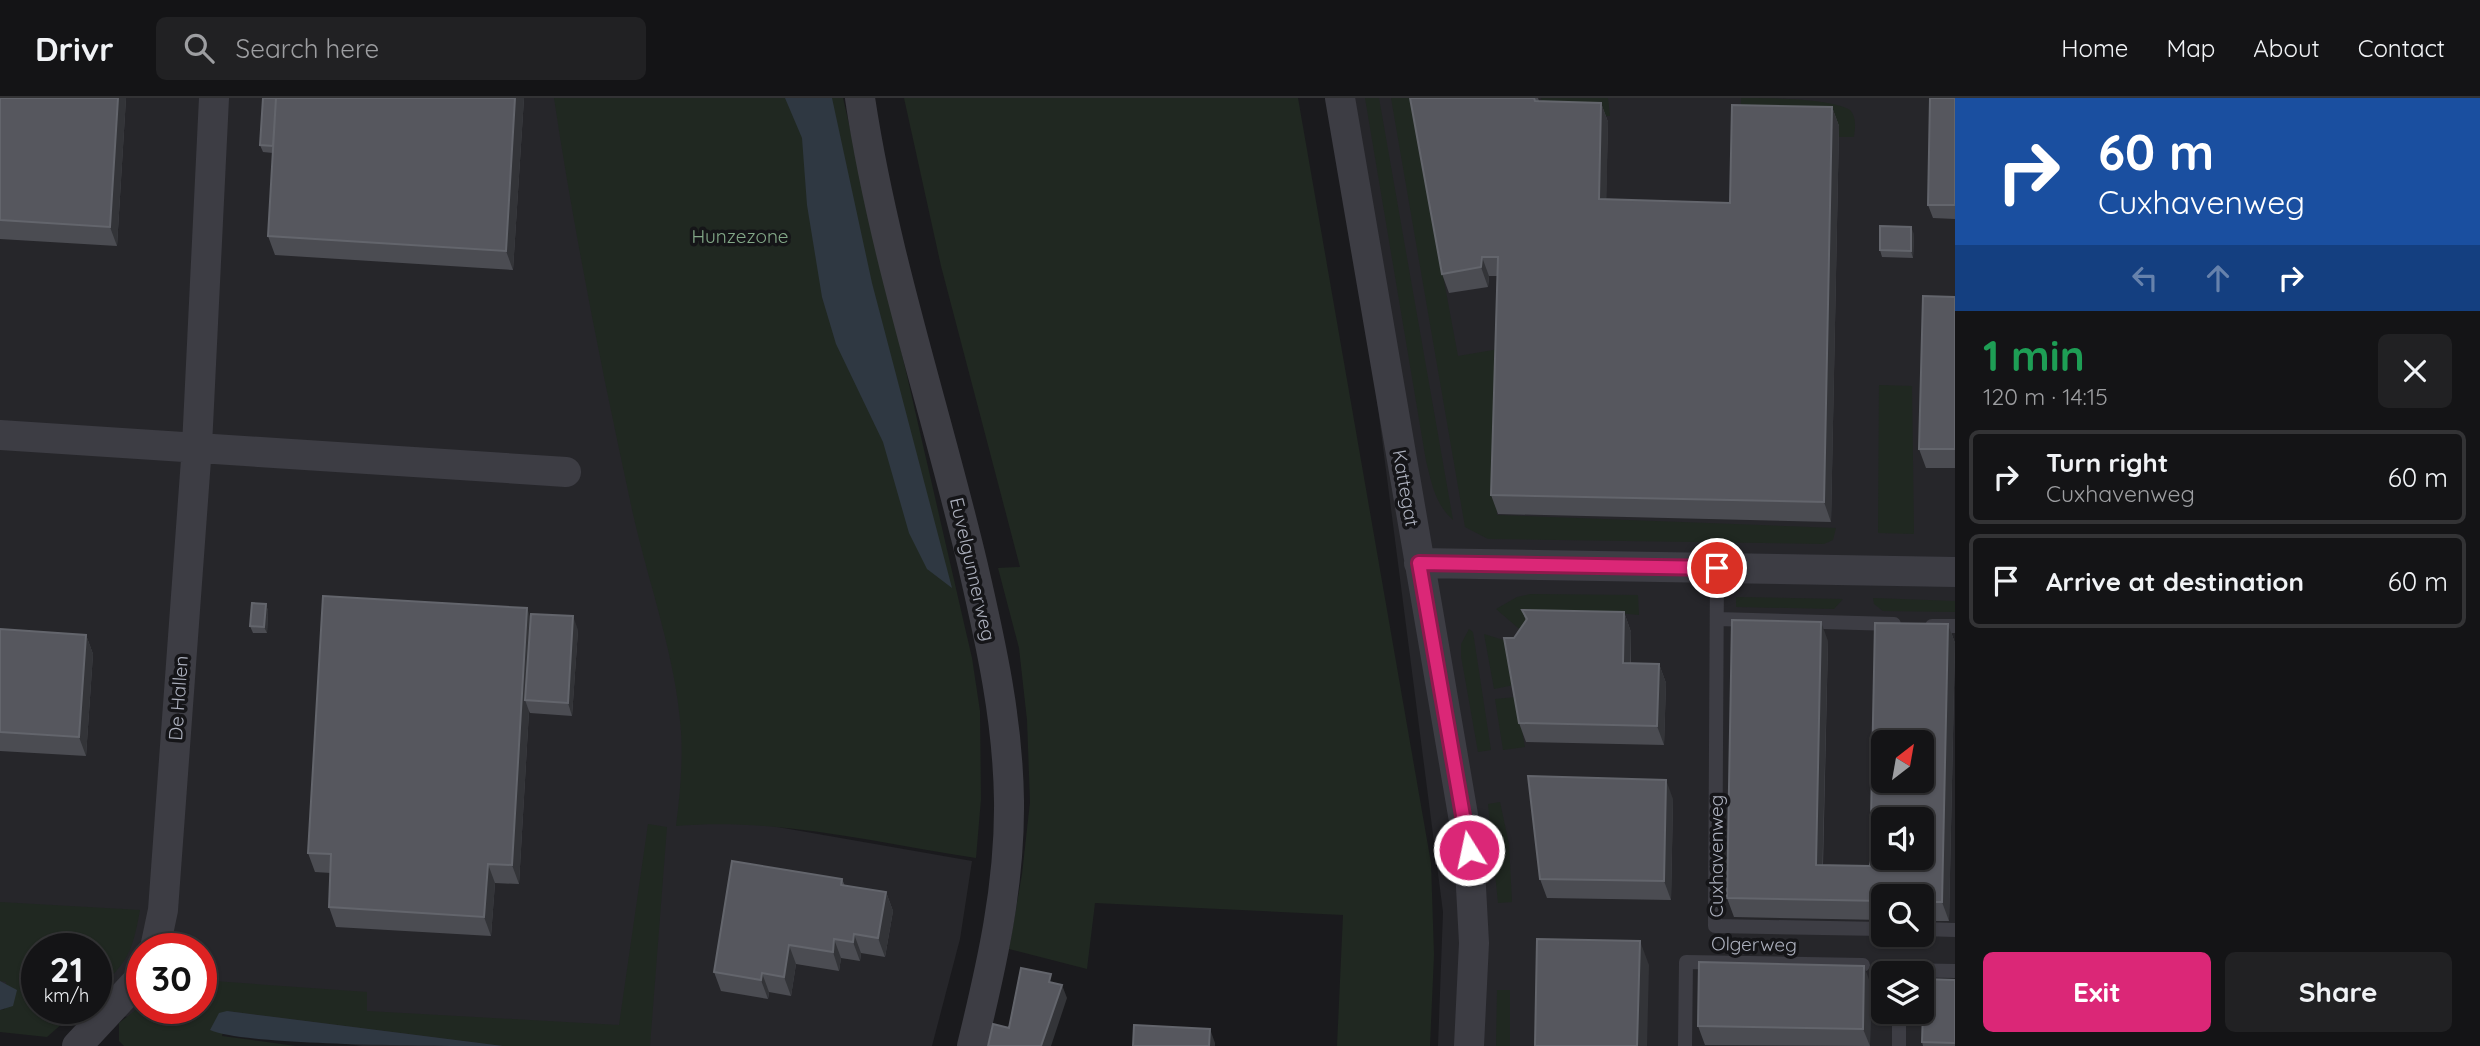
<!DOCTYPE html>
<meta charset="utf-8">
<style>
body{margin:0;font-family:Quicksand,sans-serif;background:#212123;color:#f1f3f6;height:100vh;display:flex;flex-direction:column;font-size:26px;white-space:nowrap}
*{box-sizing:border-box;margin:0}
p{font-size:23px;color:#9d9ea1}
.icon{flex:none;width:38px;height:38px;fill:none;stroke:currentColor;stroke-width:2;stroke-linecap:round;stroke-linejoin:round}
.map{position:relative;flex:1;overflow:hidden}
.side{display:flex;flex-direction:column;background:#141416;width:525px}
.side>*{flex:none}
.hud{background:#1a4fa0;color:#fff;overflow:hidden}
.needle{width:46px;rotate:31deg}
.tools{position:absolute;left:1871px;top:632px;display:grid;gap:14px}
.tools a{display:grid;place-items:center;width:63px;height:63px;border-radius:10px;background:#141416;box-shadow:0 2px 5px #0004,0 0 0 2px #333335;font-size:35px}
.speed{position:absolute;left:21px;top:835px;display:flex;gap:14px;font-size:35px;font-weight:700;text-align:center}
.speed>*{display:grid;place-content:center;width:91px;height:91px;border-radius:50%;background:#141416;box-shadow:0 2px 5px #0004,0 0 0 2px #333335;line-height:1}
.speed small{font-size:18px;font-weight:400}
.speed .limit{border:10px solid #d22;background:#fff;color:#111}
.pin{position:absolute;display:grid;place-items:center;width:60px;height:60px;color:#fff;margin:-30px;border:4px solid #fff;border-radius:50%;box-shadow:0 2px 7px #0007}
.me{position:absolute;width:77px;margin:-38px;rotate:350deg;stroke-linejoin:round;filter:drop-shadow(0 0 5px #0008)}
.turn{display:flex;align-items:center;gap:24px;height:147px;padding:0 28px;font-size:32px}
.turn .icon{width:91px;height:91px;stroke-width:2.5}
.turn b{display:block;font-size:49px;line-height:60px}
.lanes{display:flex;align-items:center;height:66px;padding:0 28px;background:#0003;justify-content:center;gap:35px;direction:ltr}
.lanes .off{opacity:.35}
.round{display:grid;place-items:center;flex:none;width:74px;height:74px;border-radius:10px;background:#212123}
.headline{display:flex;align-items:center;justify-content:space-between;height:119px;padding:0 28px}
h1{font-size:42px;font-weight:700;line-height:52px;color:#1e9e55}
.cta{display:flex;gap:14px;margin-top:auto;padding:14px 28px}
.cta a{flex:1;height:80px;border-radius:10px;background:#db2777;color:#fff;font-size:28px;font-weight:700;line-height:80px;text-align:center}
.cta a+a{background:#212123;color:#f1f3f6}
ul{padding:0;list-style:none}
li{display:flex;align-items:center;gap:21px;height:94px;margin:0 14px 10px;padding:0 14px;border:4px solid #333335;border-radius:10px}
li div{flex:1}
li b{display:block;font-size:26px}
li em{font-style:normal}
header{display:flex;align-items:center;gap:42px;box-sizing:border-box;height:98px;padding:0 35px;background:#141416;border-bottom:2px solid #333335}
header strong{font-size:33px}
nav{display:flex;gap:38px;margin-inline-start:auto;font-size:24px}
.search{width:490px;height:63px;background:#212123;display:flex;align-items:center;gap:18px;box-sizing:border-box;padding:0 24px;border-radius:10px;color:#9d9ea1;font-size:26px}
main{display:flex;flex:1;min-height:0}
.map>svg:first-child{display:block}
</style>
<header>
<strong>Drivr</strong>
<div class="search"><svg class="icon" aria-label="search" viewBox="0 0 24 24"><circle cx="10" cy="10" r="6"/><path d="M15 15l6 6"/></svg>Search here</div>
<nav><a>Home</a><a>Map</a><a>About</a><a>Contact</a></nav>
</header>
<main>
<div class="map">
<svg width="1955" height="948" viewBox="0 0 1955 948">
<rect width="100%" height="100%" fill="#1a1a1d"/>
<path fill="#26262a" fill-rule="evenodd" d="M0,0H568L680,574L686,713L972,763L960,841L932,948H362L56,910H96V850H37V908L0,903ZM142,850H201V910H142Z
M1338,0H1955V948H1438L1443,814ZM1883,644H1922V682H1883ZM1883,721H1922V760H1883ZM1883,798H1922V836H1883ZM1883,875H1922V914H1883Z"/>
<path fill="#202821" d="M554,0H843L972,560L980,613L981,701L976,760C877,745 776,719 676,728C680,696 683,665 681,633C676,559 649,487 633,416C603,278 575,140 554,0Z
M904,0H1298L1431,765L1434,857L1430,948H1337L1343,817L1095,805L1087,871L1009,851L1022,776L1030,704L1027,622L1019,550L998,470L1020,469L941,168Z
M1365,0H1379L1453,422C1435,406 1432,386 1426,363Z
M1391,0H1410L1458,258L1499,251L1497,417L1836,430L1833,442L1824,446L1488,441L1465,429Z
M1541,0H1608L1610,18L1544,17Z
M1741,0C1769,0 1830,0 1850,12C1857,20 1855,30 1854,39H1839V28L1741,26Z
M1879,287L1912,288L1914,436L1878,435Z
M1530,496L1638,497L1639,517L1608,514L1524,535L1496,511L1517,499Z
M1736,499L1843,501L1834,511L1736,509Z
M1873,500L1955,503V514L1883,513L1874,506Z
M1469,531L1473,534L1491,652L1478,654L1461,558V546Z
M1484,536L1513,545L1514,587L1494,591Z
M1516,599L1525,649L1503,652L1495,601Z
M1500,704L1509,746L1512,804L1498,805L1488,706Z
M648,726L667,729L650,948H503L227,913L222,938L296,948H124L119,943V925L142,907V910H201V876L211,877L214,883L367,894V913L619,927Z
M0,804L140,812C132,856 128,863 96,894V850H37V910H80L47,939L0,934V912L5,911L6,884L0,883Z
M1497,892H1510V948H1496Z"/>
<path fill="#2f3842" d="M785,0H832L872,185L952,490L927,471L909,435L883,344L836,246L822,199L807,107L802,40Z
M0,883L17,892L13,908L0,912Z
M227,913L503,948C451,948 243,948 210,932L219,915Z"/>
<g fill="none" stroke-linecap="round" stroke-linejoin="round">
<path stroke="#3d3d44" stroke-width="14" d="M1717,470L1715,828L1883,831
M1717,521L1894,526
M1932,528H1955
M1922,831L1955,832
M1900,875V872L1955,873
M1685,948L1686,864L1863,867
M1899,948V914"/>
<path stroke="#3d3d44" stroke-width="30" d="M860,0C884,159 936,312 973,468C991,546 1008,622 1009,703C1010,787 992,866 972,948
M1340,0L1469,752L1474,845L1469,948
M0,337L566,374
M1419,465L1955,474
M155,850L163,812L197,348L214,0
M77,948L142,878"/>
</g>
<path fill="#4b4c52" d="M0,0H126L117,148L0,141Z
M524,0L513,172L275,157L268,138L273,55L263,54L260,47Z
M1410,0H1538L1539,3L1601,5L1608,24L1606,102L1730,105L1832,9L1839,28L1831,424L1498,416L1491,397L1497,178H1489L1488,189L1449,195L1442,176Z
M1955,0V121L1933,120L1928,107Z
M1914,136L1913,160L1882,159L1880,152Z
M1955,199V370H1926L1919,351Z
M266,506L268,513L267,535H253L250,528Z
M1522,512L1624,514L1631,534V565L1659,566L1666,585L1664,647L1526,644L1519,625L1514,540L1526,523Z
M1948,526L1955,545L1949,823H1922V798H1883V822L1734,819L1727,800L1828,543L1823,767L1870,768Z
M0,531L86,537L93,556L86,658L0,653Z
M578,532L572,618L530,615L529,613L519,786L495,785L491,838L336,829L329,809L331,775L315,774L308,755Z
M1673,701L1671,802L1547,800L1540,781Z
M842,781L845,788L886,794L893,813L885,859L861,855L860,863L841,860L839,873L796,866L791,898L769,894L768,901L721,893L714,874Z
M1955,882V948H1923L1922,944Z
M1871,887L1870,948L1705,947L1698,928Z"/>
<path fill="#333438" d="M118,0H126L117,148L110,129Z
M515,0H524L513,172L506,153Z
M1601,5L1608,24L1606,121L1599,101Z
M1832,9L1839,28L1831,424L1824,404Z
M1911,129L1914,136L1913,160L1911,153Z
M1482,159L1489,178L1488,189L1481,169Z
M266,506L268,513L267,535L264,529Z
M527,510L534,529L525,602L529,613L519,786L512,767Z
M1624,514L1631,534L1630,584L1623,565Z
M573,518L578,532L572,618L568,605Z
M1821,524L1828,543L1822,786L1816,767Z
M1948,526L1955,545L1949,823L1942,804Z
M86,537L93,556L86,658L79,639Z
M1659,566L1666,585L1664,647L1657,628Z
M1666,682L1673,701L1671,802L1664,783Z
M488,766L495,785L491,838L484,819Z
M886,794L893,813L885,859L878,840Z
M854,836L861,855L860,863L853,844Z
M834,841L841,860L839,873L833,854Z
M1640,843L1649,867L1647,948H1637Z
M789,847L796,866L791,898L784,879Z
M1864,868L1871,887L1870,948L1863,931Z
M762,875L769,894L768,901L761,882Z
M1062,887L1067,900L1051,948H1041Z
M1210,931L1215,945V948H1209Z"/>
<path fill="#56575e" stroke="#63656c" stroke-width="2" fill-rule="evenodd" d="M0,0H118L110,129L0,122Z
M263,0H276L273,48L260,47Z
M276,0H515L506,153L268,138Z
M1410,0H1534L1535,3L1601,5L1599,101L1730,105L1732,7L1832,9L1824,404L1491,397L1498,159H1482L1481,169L1442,176Z
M1930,0H1955V107H1928Z
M1880,128L1911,129V153L1880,152Z
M1923,198L1955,199V351H1919Z
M323,498L527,510L512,767L488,766L484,819L329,809L331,756L308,755Z
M252,505L266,506L264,529L250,528Z
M1522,512L1624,514L1623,565L1659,566L1657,628L1519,625L1504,540H1514L1527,521Z
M531,516L573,518L568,605L525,602Z
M1732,522L1821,524L1816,767L1870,768L1875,525L1948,526L1942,804H1922V798H1883V803L1727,800ZM1883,644H1922V682H1883ZM1883,721H1922V760H1883Z
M0,531L86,537L79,639L0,634Z
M1528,678L1666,682L1664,783L1540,781Z
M732,763L842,781L841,787L886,794L878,840L854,836L853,844L834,841L833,854L789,847L784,879L762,875L761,882L714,874Z
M1537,841L1640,843L1637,948H1535Z
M1699,864L1864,868L1863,931L1698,928Z
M1021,870L1051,876L1049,884L1062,887L1041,948H988L993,926L1009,930Z
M1924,881L1955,882V945L1922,944Z
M1134,927L1210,931L1209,948H1133Z"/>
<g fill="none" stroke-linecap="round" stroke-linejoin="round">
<g stroke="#8e194d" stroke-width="18">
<path id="route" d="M1469,752L1419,465L1717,470"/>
</g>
<use href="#route" stroke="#db2777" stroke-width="12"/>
</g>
<g text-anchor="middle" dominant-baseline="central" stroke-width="7" stroke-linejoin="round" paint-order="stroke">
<g font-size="19" fill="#83a888" stroke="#151518">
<text x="740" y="138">Hunzezone</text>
</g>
<g font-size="19" fill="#acb0bd" stroke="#151518">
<text transform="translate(1406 390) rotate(80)">Kattegat</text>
<text transform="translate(973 471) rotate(77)">Euvelgunnerweg</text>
<text transform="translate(178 600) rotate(-86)">De Hallen</text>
<text transform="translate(1716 758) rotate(-90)">Cuxhavenweg</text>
<text transform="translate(1754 846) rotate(1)">Olgerweg</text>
</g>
</g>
</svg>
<div class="tools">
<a><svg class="needle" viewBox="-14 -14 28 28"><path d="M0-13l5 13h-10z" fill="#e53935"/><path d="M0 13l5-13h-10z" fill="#9d9ea1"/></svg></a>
<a><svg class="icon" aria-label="sound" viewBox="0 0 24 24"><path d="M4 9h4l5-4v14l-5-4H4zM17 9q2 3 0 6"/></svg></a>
<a><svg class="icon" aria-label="search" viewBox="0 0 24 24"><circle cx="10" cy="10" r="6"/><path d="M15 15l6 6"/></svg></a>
<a><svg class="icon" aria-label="layers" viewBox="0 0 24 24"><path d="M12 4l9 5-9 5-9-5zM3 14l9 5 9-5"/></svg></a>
</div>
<div class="speed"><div>21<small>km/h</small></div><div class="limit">30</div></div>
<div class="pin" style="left:1717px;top:470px;background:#d93025"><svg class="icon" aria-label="arrive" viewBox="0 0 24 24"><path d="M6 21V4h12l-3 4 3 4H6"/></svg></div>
<svg class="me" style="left:1469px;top:752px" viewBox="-20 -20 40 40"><circle r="17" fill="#db2777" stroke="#fff" stroke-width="3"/><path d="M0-11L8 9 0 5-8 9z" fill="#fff"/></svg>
</div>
<section class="side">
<div class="hud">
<div class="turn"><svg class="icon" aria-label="right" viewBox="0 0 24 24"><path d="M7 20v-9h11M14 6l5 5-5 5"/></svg><div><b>60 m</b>Cuxhavenweg</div></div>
<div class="lanes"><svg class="icon off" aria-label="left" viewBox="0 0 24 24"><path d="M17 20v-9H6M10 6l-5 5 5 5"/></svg><svg class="icon off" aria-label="ahead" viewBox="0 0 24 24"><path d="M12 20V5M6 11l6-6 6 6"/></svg><svg class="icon" aria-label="right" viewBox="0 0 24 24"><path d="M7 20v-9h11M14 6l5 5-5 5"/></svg></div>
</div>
<div class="headline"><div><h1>1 min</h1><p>120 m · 14:15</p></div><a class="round"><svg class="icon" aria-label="close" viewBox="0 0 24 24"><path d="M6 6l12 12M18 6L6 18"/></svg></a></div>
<ul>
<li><svg class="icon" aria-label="right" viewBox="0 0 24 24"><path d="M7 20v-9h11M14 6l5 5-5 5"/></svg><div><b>Turn right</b><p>Cuxhavenweg</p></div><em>60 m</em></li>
<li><svg class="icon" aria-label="arrive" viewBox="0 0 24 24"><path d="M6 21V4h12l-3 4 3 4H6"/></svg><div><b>Arrive at destination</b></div><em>60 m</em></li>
</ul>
<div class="cta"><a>Exit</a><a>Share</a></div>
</section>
</main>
